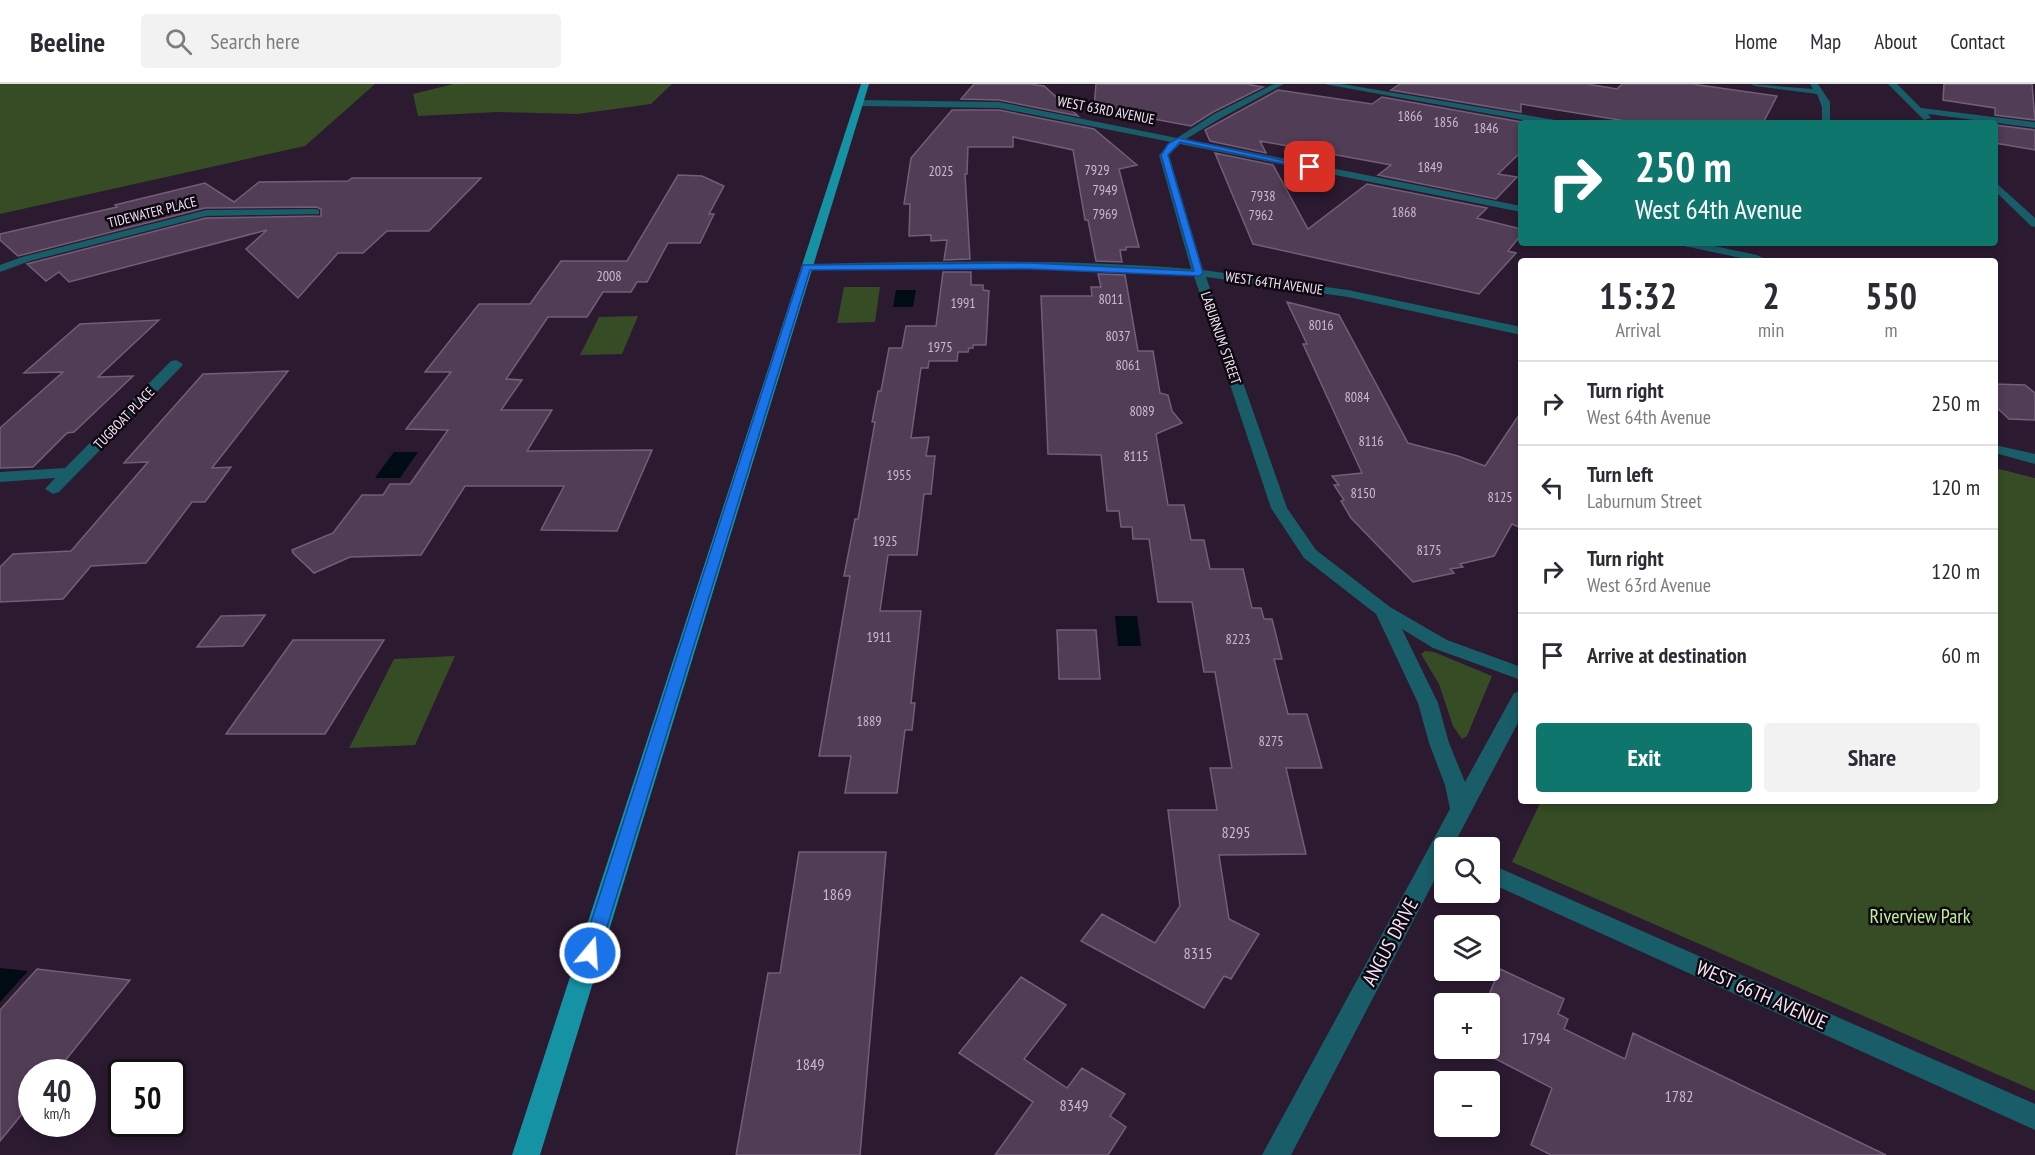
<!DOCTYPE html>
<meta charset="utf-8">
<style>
body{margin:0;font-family:"PT Sans Narrow",sans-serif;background:#f2f2f3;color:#2b2b33;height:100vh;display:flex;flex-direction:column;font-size:22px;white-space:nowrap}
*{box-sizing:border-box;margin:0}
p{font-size:20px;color:#7c7c81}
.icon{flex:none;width:33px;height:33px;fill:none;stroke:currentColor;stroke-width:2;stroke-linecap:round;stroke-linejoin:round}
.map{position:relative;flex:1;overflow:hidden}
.sheet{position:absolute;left:1518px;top:174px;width:480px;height:546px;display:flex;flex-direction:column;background:#fff;border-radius:6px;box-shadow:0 3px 9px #0003}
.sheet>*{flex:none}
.hud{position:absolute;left:1518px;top:36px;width:480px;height:126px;border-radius:6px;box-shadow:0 3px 9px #0003;background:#0f766e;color:#fff;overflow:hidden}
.tools{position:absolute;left:1434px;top:753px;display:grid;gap:12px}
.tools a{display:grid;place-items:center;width:66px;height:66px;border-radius:6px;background:#fff;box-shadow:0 3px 9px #0003;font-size:30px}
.speed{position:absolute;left:18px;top:975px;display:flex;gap:12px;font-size:30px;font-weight:700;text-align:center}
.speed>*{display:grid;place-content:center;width:78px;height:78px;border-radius:50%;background:#fff;box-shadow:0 3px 9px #0003;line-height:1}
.speed small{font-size:15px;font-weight:400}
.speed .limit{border:3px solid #111;border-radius:9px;background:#fff;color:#111}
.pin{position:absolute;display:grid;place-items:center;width:51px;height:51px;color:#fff;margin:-26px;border-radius:12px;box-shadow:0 3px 9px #0006}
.me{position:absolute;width:66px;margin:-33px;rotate:18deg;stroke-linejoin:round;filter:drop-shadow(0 0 4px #0008)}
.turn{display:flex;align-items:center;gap:21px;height:126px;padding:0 18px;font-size:27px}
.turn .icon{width:78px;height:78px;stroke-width:2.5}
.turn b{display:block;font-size:42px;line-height:51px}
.eta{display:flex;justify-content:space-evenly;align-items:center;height:102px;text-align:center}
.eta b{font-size:36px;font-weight:600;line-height:42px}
.button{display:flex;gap:12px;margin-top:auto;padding:12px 18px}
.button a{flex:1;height:69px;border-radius:6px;background:#0f766e;color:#fff;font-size:24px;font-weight:600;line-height:69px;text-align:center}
.button a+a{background:#f2f2f3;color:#2b2b33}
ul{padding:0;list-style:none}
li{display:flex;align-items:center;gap:18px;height:84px;padding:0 18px;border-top:2px solid #e1e1e2}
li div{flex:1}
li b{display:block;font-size:22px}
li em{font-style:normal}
header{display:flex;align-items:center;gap:36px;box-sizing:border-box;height:84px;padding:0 30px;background:#fff;border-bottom:2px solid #e1e1e2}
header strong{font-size:28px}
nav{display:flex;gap:33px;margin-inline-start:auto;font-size:21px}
.search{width:420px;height:54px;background:#f2f2f3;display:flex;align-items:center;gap:15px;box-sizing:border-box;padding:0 21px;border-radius:6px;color:#7c7c81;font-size:22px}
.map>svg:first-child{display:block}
</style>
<header>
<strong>Beeline</strong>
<div class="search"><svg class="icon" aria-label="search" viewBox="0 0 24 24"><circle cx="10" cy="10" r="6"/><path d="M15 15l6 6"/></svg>Search here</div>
<nav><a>Home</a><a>Map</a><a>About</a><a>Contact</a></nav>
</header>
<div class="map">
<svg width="2035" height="1071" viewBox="0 0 2035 1071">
<rect width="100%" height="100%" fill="#2b1a30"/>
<path fill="#364c24" d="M0,0H375L305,62L0,130Z
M453,0H672L651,20L578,30L497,28L418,32L413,10Z
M844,203H880L875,238L837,239Z
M638,232L622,270L580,271L599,233Z
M1995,384L2035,394V1007L1512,778L1541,717H1995Z
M1425,567L1434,568L1492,592L1467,652L1462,655L1453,642L1439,600L1421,570Z
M455,572L415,661L349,664L394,575Z"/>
<path fill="#000c13" d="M896,206H916L913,223H893Z
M394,368H418L400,394H375Z
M1115,532H1137L1141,562H1118Z
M0,884L28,887L0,918Z"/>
<path fill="#513d56" stroke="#735e78" stroke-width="1.5" d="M974,0H1029L1044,2L1078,32L999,16L961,15Z
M1096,0H1246L1263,3L1213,28L1191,42L1094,24Z
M1400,0H1587L1617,5L1622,0H1692L1777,12L1763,39H1638L1521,20V28L1391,6Z
M1944,0H2032L2035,36L1995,31V24L1943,16Z
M1278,6L1372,20L1382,13L1521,38V68L1498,90L1517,93L1496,115L1378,91L1391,81L1260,57L1266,69L1210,57L1205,46Z
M952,26H999L1094,45L1137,81L1119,85L1139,163H1126V166H1120L1122,178L1096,177L1088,136H1085L1073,66L1013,53V63H968L967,90H965L970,175L944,176L947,156L931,157V151L909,152L910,120H904L911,74Z
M1995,41L2035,46V66L1995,59Z
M1215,69L1273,81L1308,145L1367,100L1487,124L1477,134L1521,145V151L1508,167L1516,169L1479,210L1253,160Z
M678,91L702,92L724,102L709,130H714L700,159H668L647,198H637L631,208H603L587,233H548L506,295L522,296L501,326H552L527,367L652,366L617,447L541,446L564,402H465L421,471L350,473L314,489L293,469L292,466L333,449L362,411H383L390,400H410L448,346L406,345L451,288H425L479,220H530L561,177H627Z
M352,94H481L429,147H387L363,169H338L298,214L246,165L267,146L69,198L59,188L46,197L27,180L206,134L321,132V125L316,123L205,124L18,172L0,156V150L117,123L115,121L205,99L234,118L259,98L348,97Z
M943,188H971V201H983V206L989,207L986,261H973V264H969L968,268H958L957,277H929L928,284H921L911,354L929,353L926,372H935L931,410H924L917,471H888L880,527H921L911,619H915L912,646H905L897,709H845L851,672H819L850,492H844L855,435H858L875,338H872L878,307H881L889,264H902L906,242H936Z
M1098,190L1125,191L1138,267H1153L1160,309L1168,311L1172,327L1182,339L1156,350L1168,421H1184L1191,456H1204L1210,485H1243L1252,524H1261L1264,535H1272L1282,575H1274L1288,630H1307L1322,684H1286L1306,770L1219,771L1229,835L1259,850L1231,895L1224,892L1204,924L1081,857L1102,830L1155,859L1180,822L1168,726H1217L1210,684H1232L1215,588H1204L1192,518H1158L1149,455H1133L1132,443H1121L1119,427H1107L1101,371L1048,370L1041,212H1092L1091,203H1101Z
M1287,218L1339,231L1408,359L1458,372L1485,382L1521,328V444L1512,440L1494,472L1460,480L1463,483L1450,485L1454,489L1413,498L1351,434L1341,417L1344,416L1334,401H1339L1332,392L1362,389L1303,260H1307Z
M159,236L98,293L133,292L74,348L67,349L33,383L0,384V344L63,288L24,289L80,240Z
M288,287L212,384L231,383L205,418H192L146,479L91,482L63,515L0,518V483L13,470L71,467L148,378L124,379L203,290Z
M1995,300L2025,301L2035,309V336L2009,335L1995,322Z
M265,531L243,562L197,563L221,532Z
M1057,546H1096L1100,595H1059Z
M293,556H384L325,650H226Z
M799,768H886L860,1071H736L768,889H780Z
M37,885L130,896L56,988H32V1018L0,1057V926Z
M1500,885L1564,915L1558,930L1568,935L1564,945L1625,975L1633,949L1886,1071H1551L1531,1061L1552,1004L1490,972V908Z
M1021,893L1066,921L1024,975L1067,1004L1082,984L1125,1010L1110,1032L1126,1043L1108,1071H995L1033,1018L959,969Z"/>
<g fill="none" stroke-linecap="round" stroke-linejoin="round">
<path fill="#185d67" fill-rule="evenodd" d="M1274,0H1284L1221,34L1186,55L1521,122V128L1180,60L1169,71L1203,186L1348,206L1521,243V251L1348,213L1206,193L1287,424L1316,466L1390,523L1447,556L1521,583V596L1433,564L1402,545L1438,619L1449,659L1465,698L1514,609L1521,607V633L1452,764H1444V778L1291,1071H1262L1450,725L1445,701L1429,659L1418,619L1376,530L1304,474L1271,424L1194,192L1035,185L806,186L800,183L806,180C934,178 1063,174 1191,185L1159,71L1171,58L999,24L860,22L856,19L860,16L999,18L1177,54L1214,30Z
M1324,0H1342L1555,36L1559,39H1540Z
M1751,0L1813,5L1810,0H1818L1830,18V39H1822V23L1817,10L1755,2Z
M1888,0H1897L1921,24L2035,38V44L1928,30L1931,34L1924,36Z
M1995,98L2035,134V143L2031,142L1995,107Z
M315,125L319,126V130L206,132L30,177L0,188V181L22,173L206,126Z
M1678,159H1700L1757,171L1763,174L1755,177L1684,162Z
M176,276L183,280L181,283L59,408L53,410L45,405L55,394L0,398V388L65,384L171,277Z
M1995,361L2035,370V380L1995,369Z
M1490,780L2035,1020V1046L1490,799Z"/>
<path fill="#1593a5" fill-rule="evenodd" d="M861,0H869L540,1071H512Z"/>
</g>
<path fill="#1a73e8" stroke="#114b97" stroke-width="1.5" d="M1178,54L1314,83L1310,85L1180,58L1168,71L1203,189L1199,192L1030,185L810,186L599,869L597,874L590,876L584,874L581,869L803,181L1030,179L1194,187L1161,71L1168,60Z"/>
<g text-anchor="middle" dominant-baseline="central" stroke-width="5" stroke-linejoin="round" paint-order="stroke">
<g font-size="14" fill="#f2e6f5" stroke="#0f0811">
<text transform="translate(1106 26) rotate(11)">WEST 63RD AVENUE</text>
<text transform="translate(152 128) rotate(-14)">TIDEWATER PLACE</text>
<text transform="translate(1274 199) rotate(8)">WEST 64TH AVENUE</text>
<text transform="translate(1221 254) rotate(71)">LABURNUM STREET</text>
<text transform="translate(124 334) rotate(-46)">TUGBOAT PLACE</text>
</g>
<g font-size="14" fill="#cabccd">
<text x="1410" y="32">1866</text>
<text x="1446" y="38">1856</text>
<text x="1486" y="44">1846</text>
<text x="1430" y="83">1849</text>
<text x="1097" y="86">7929</text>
<text x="941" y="87">2025</text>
<text x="1105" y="106">7949</text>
<text x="1263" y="112">7938</text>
<text x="1404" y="128">1868</text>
<text x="1105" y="130">7969</text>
<text x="1261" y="131">7962</text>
<text x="609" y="192">2008</text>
<text x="1111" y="215">8011</text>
<text x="963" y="219">1991</text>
<text x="1321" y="241">8016</text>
<text x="1118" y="252">8037</text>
<text x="940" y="263">1975</text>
<text x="1128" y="281">8061</text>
<text x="1357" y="313">8084</text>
<text x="1142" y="327">8089</text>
<text x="1371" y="357">8116</text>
<text x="1136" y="372">8115</text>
<text x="899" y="391">1955</text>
<text x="1363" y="409">8150</text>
<text x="1500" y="413">8125</text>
<text x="885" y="457">1925</text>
<text x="1429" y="466">8175</text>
<text x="879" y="553">1911</text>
<text x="1238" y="555">8223</text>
<text x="869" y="637">1889</text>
<text x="1271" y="657">8275</text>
</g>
<g font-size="16" fill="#cabccd">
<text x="1236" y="748">8295</text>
<text x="837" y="810">1869</text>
<text x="1198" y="869">8315</text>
<text x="1536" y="954">1794</text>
<text x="810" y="980">1849</text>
<text x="1679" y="1012">1782</text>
<text x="1074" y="1021">8349</text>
</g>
<g font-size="20" fill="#bfee9b" stroke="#0f0811">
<text x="1920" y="832">Riverview Park</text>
</g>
<g font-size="20" fill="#f2e6f5" stroke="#0f0811">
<text transform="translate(1390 858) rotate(-62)">ANGUS DRIVE</text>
<text transform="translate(1762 911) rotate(24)">WEST 66TH AVENUE</text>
</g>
</g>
</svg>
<div class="tools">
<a><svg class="icon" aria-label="search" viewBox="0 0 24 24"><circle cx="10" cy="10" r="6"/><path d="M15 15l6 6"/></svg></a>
<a><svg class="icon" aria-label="layers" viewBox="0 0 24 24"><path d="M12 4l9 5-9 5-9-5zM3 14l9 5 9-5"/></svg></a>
<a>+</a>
<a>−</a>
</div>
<div class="speed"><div>40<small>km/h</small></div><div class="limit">50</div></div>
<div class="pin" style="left:1310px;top:83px;background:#d93025"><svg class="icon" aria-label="arrive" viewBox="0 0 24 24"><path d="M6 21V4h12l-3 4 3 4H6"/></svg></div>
<svg class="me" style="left:590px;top:869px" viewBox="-20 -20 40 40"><circle r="17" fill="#1a73e8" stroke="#fff" stroke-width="3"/><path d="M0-11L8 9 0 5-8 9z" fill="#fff"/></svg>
<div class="hud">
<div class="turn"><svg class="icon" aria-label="right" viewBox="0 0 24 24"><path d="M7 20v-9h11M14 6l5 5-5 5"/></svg><div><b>250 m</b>West 64th Avenue</div></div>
</div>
<section class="sheet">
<div class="eta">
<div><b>15:32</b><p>Arrival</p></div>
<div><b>2</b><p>min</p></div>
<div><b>550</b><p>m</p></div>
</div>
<ul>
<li><svg class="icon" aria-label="right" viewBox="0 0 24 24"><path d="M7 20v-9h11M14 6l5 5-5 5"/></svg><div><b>Turn right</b><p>West 64th Avenue</p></div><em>250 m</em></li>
<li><svg class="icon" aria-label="left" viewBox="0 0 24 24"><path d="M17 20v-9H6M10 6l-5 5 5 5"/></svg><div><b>Turn left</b><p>Laburnum Street</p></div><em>120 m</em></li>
<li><svg class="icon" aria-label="right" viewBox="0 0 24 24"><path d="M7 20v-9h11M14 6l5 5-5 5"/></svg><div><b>Turn right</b><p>West 63rd Avenue</p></div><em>120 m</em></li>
<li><svg class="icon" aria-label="arrive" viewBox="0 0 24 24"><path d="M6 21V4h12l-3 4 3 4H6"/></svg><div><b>Arrive at destination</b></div><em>60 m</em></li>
</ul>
<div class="button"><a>Exit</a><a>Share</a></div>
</section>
</div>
